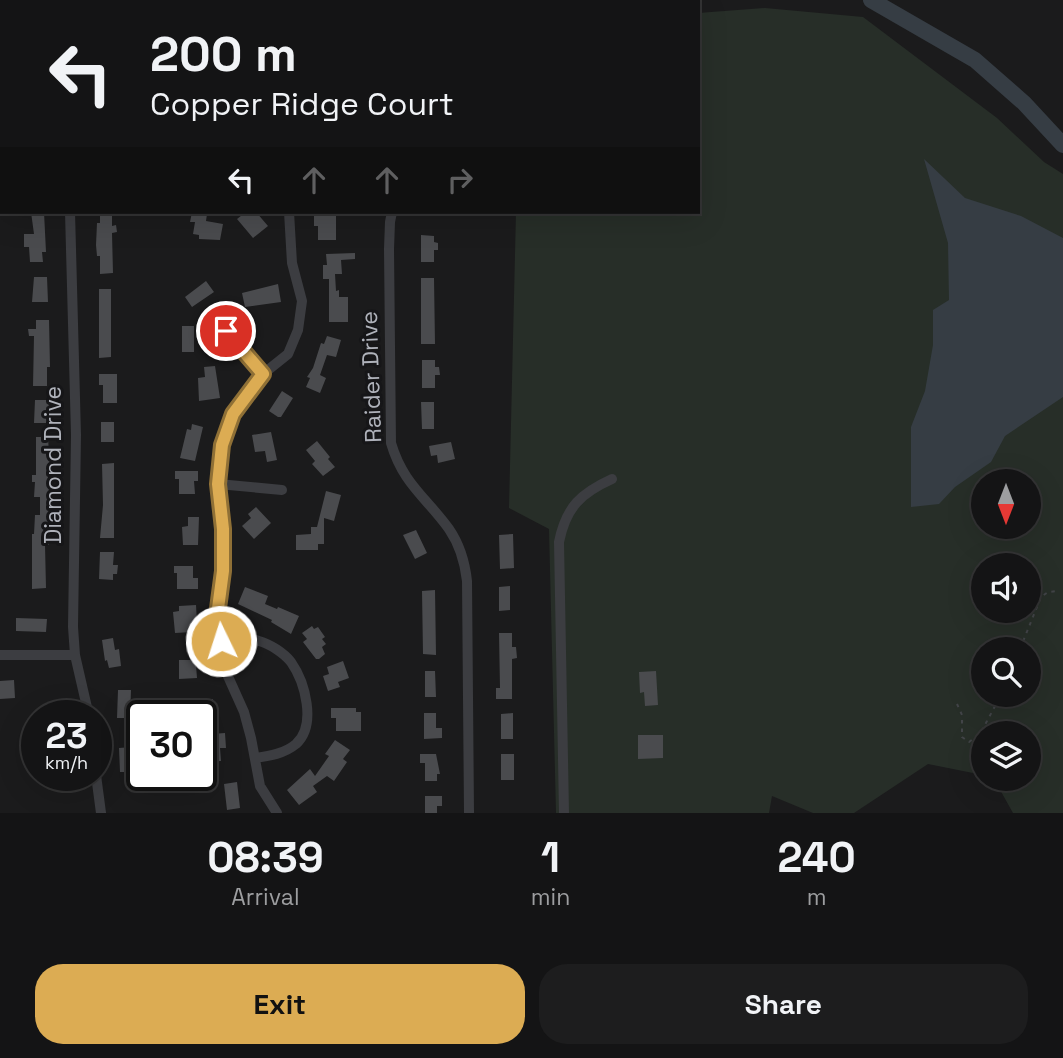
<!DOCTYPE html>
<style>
body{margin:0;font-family:"Space Grotesk",sans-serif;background:#1d1d1e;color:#f1f3f6;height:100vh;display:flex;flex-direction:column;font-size:26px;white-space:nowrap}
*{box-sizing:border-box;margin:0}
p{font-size:23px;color:#9d9ea0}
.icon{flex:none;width:38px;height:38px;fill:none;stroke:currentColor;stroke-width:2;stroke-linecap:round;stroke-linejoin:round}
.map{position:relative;height:813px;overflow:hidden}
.details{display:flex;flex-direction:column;background:#141415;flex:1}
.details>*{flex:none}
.banner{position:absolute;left:0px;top:0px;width:700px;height:214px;box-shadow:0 7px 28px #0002,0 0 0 2px #333334;background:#141415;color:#f1f3f6;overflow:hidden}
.needle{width:46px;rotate:180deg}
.buttons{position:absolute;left:971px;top:469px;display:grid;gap:14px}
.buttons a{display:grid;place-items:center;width:70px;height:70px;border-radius:50%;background:#141415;box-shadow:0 7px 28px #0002,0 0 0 2px #333334;font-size:35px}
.speed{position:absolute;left:21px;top:700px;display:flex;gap:14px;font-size:35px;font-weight:700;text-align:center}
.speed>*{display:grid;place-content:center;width:91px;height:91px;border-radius:50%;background:#141415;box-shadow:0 7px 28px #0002,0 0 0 2px #333334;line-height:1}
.speed small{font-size:18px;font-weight:400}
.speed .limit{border:4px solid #111;border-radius:10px;background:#fff;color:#111}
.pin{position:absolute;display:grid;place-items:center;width:60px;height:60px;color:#fff;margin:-30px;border:4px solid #fff;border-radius:50%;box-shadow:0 2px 7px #0007}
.me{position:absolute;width:77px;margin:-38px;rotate:356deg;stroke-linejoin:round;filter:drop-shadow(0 0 5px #0008)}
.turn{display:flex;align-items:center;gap:24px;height:147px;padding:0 35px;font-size:32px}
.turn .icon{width:91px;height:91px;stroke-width:2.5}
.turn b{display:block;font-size:49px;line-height:60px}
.lanes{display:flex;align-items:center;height:66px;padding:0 35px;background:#0003;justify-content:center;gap:35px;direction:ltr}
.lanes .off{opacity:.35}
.eta{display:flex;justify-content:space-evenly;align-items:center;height:119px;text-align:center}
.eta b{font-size:42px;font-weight:600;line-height:49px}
.action{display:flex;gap:14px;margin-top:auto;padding:14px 35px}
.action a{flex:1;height:80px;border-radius:28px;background:#dcac53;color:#111;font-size:28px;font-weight:600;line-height:80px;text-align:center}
.action a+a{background:#1d1d1e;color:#f1f3f6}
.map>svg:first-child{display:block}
</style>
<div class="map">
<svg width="1063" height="813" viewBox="0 0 1063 813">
<rect width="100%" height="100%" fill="#1b1b1c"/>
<path fill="#272e28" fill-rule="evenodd" d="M765,8L863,17L997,118L1044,162L1063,174V813H1013L994,779H1029V733H984L983,775L928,764L854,813H813L772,796L769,813H556L549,529L509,508L516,212H698V13ZM984,481H1029V527H984ZM984,565H1029V611H984ZM984,649H1029V695H984Z"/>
<path fill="#363d44" d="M924,159L965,198L1021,216L1063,238V397L1005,436L991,462L955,487L939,504L911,507V427L925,391L933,345V310L949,300L948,243Z"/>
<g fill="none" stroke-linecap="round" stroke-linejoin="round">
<path stroke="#363d44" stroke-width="16" d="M871,0L975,60L1024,103L1063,145
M48,2L49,0
M0,47L2,45"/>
</g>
<path fill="#4a4b4e" d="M31,212H44L46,252H42L43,262H30L29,247H24V234H34Z
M100,212H112V226L116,225L117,232L112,233L113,273L100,274V256H97L96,245L97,223H100Z
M192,212L207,214L206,221L223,224L220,240L199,239V235L193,234L195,222H190Z
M246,212H256L268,226L253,238L237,219Z
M314,215H336V240H318V226H314Z
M421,235L434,236V242L438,243V250H434V262H421Z
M355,253V259L341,260L342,274H335L336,291L339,290V297H348V322H329V279H323V265H327L326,254Z
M34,277H47L48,302H32Z
M421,278H434L435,344H421Z
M206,281L214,292L192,307L185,297Z
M278,284L281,302L245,307L242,293Z
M99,289H111V357L99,358Z
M36,320H49L50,367H47V386H33L34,336H29L28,329H36Z
M182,326H194V352H182Z
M327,336L341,340L336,357L327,355L320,375L326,378L320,393L306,387L310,378L307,377L313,368L321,343L324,344Z
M422,360H435V367H439L440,375H435V388H422Z
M215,366L220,398L199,401L198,378L205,377L204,367Z
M99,374H117V403H103V385H99Z
M282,391L293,398L281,417H278L269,411Z
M35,400H48L51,423H34Z
M421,402H434V429H422Z
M101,422H114V442H101Z
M192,424L203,427L195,461L180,458L187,429L191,430Z
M271,432L277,460L267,462L265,451L255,452L252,435Z
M36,437H48L49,454H52V466H48V483L52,484V503H50L49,545H45L46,588L32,589V534H34L35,515H40V497H34L35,482H32V475H36Z
M317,441L330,457L328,459L335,467L323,476L312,464L315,461L306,450Z
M451,442L455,459L438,463L437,455L431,456L429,446Z
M114,463V538H100L103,505L102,464Z
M175,471H198V481H194L195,494H179V479H175Z
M326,491L341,495L334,521L324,518V544H318V550H296V535L311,534V527H317Z
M256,507L271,523L254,539L242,526L251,518L248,514Z
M188,517H199L198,545H183L182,527L188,526Z
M416,530L427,553L415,559L403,535Z
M513,534L514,568L500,569L499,535Z
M100,552H114L113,565H118L117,574H113V580L99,579Z
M174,566H193V578H198V589H177V573H174Z
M510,586V610L499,611V587Z
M245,587L268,596L265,604L277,609L278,607L299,616L291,634L271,622L272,620L238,604Z
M435,590L436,655L423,654L422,591Z
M196,605L197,622H191L192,632L175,633L173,612L179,611V606Z
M16,618L47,619L46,632L16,631Z
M312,626L314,629L318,627L325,637L322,639L326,644L322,647L325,654L319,659H316L303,642L307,639L302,633Z
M499,633H512V647H516L517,658L512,659V699H496V688H500Z
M113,638L115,650L119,649L121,666L109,668L107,660L105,661L102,640Z
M190,650H201V664L196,665L197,678L179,679V660H190Z
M343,661L349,678L338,682L340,687L328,691L323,676L329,674L327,667Z
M425,671H435L436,697H425Z
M656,671L658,705L645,706L644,692L640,693L639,672Z
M14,680L15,698L0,699V681Z
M118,690H131L130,718H117Z
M199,699H213L214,723H201Z
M331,708H356V712H361V731H336V718H331Z
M424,713H436V728H442V738L424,739Z
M513,713V739H501V714Z
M225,733L226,748H220L221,761L202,762V754H205L204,739H212V734Z
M638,735H663V758L638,759Z
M335,740L350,750L343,759L347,762L334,781L327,776L313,786L317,792L299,805L287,790L310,769L315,776L329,756L325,754Z
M132,747L133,772H120L119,748Z
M420,754H436L440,774H437V781H425V763H420Z
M501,754H514V780H501Z
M237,782L240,808L227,810L224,784Z
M425,796H442V806H437V813H425Z"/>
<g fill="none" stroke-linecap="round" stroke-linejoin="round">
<path stroke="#424448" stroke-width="2" stroke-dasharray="3.5 5" stroke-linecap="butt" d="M1020,649L1041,597L1048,592L1058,591
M957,704L962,715V737L969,742L980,734L1001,695"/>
<path stroke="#3c3d41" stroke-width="10" d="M198,0V2
M459,0V2
M0,179L2,178
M70,212L76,435L73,627L75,655L89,716
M392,212L390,222L389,249L391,443C403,484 426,497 449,529C460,545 465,563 467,581L469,813
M226,331L263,374
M218,484L282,490
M221,641C234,639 247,637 259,641C270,644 284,653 291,662C305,682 317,725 296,744C284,754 269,756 255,758
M0,655H75
M96,775L101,813
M277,813L260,786L251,738L244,712L222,663L217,616L223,571V529L218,484L222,445L233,414L263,374L288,354L298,330L302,301L292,263L289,212
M564,813L559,542C566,507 581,493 612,479"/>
</g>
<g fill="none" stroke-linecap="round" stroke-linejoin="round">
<g stroke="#8f7036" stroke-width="18">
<path id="route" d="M221,641L217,616L223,571V529L218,484L222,445L233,414L263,374L226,331"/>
</g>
<use href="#route" stroke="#dcac53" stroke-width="12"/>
</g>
<g text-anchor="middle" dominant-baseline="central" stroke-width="6" stroke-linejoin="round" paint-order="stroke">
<g font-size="23" fill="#afb2ba" stroke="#161618">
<text transform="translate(371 377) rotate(-92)">Raider Drive</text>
<text transform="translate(53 465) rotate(-90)">Diamond Drive</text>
</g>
</g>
</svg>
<div class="buttons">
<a><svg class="needle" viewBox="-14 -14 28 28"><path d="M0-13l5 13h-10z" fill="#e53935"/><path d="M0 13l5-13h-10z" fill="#9d9ea0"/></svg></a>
<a><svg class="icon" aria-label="sound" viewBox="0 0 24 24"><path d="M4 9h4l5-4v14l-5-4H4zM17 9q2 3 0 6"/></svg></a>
<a><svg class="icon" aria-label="search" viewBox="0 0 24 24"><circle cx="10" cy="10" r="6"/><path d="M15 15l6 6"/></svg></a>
<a><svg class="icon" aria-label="layers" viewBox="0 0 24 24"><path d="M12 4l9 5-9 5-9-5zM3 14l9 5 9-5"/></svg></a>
</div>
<div class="speed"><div>23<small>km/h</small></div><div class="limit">30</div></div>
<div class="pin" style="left:226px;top:331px;background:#d93025"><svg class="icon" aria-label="arrive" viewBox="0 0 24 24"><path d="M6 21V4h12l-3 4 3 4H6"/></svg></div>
<svg class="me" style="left:221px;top:641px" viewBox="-20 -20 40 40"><circle r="17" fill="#dcac53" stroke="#fff" stroke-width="3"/><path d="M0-11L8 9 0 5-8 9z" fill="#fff"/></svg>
<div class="banner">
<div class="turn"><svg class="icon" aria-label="left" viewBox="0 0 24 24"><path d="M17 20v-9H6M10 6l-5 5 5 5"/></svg><div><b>200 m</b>Copper Ridge Court</div></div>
<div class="lanes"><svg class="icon" aria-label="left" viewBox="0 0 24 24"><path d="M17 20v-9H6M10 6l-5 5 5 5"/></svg><svg class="icon off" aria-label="ahead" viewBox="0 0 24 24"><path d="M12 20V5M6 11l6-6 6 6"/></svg><svg class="icon off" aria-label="ahead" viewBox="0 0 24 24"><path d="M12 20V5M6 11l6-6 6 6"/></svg><svg class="icon off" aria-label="right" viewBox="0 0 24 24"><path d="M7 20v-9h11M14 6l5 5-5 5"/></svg></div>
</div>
</div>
<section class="details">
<div class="eta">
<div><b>08:39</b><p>Arrival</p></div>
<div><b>1</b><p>min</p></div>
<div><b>240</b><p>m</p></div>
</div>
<div class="action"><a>Exit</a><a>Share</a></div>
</section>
